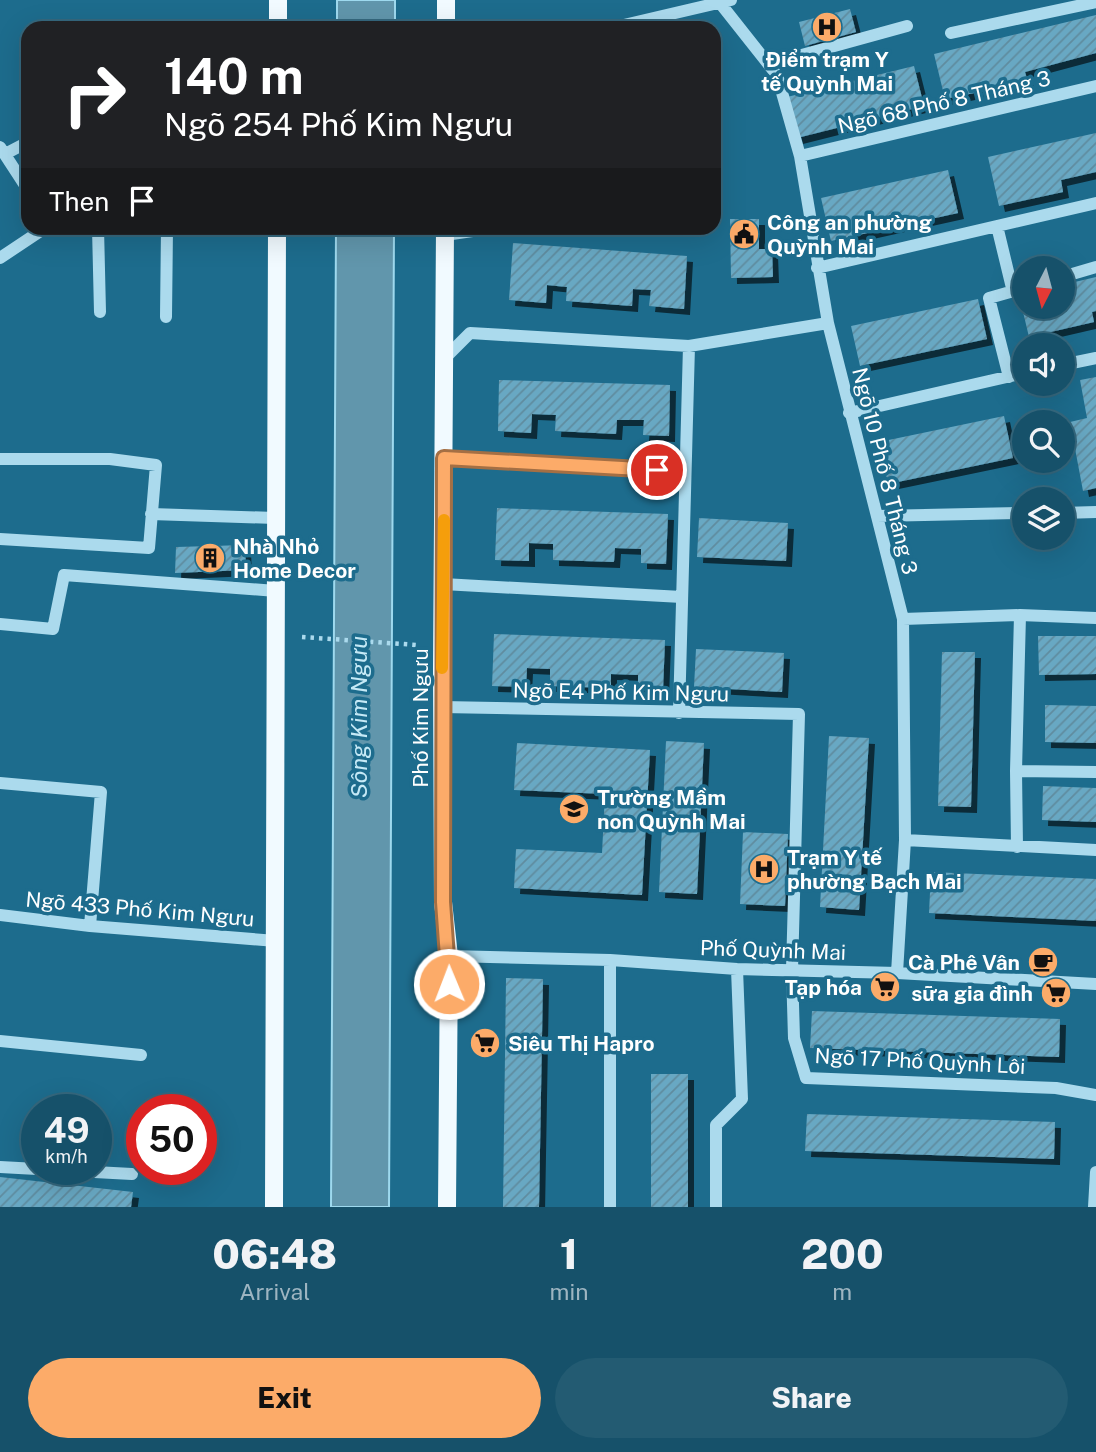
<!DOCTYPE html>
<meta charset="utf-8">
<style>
body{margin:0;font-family:"Public Sans",sans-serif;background:#235b72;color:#f1f3f6;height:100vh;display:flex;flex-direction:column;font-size:26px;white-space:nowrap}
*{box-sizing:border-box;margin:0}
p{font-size:23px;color:#9eb5c1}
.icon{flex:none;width:38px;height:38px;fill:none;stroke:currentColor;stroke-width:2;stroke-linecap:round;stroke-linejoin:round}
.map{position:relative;height:1207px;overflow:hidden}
.panel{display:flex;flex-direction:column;background:#16516a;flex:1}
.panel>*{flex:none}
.guide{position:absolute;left:21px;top:21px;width:700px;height:214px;border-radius:21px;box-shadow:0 7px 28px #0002,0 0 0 2px #35687e;background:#202124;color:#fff;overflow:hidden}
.needle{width:46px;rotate:186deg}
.controls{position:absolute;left:1012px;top:256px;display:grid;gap:14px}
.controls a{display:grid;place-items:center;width:63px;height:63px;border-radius:50%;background:#16516a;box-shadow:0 7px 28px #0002,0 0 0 2px #35687e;font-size:35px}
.speed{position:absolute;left:21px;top:1094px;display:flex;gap:14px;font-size:35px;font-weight:700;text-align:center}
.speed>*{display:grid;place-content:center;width:91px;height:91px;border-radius:50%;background:#16516a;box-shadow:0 7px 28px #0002,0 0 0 2px #35687e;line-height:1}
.speed small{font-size:18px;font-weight:400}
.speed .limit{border:10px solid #d22;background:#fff;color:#111}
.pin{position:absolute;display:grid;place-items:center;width:60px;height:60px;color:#fff;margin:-30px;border:4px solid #fff;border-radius:50%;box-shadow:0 2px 7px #0007}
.me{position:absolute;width:77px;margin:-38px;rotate:359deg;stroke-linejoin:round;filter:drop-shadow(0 0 5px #0008)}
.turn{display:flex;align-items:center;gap:24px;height:147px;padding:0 28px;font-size:32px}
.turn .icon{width:91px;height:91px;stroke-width:2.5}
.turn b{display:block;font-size:49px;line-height:60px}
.then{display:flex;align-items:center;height:66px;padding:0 28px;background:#0003;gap:14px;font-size:26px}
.eta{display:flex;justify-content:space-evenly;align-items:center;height:119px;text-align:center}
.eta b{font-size:42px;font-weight:800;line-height:49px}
.action{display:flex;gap:14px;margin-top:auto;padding:14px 28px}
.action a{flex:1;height:80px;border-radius:42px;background:#fcab69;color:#111;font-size:28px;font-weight:800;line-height:80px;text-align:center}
.action a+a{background:#235b72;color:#f1f3f6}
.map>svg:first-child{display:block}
</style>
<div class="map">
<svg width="1096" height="1207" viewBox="0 0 1096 1207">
<defs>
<pattern id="building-hatch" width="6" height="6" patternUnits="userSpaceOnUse" patternTransform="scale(1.75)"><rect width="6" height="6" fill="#68a8c3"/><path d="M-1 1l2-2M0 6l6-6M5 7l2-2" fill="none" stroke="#608c9f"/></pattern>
<filter id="shadow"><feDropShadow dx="6" dy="6" stdDeviation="0" flood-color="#0009"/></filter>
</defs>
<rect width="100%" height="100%" fill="#1d6c8d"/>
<path fill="#6196ac" stroke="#9ed9ee" stroke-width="2" d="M337,0H395V28H337Z
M336,228H394L389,1207H331Z"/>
<path fill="url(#building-hatch)" filter="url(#shadow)" d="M850,9L856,32L805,46L799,22Z
M1096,15V53L1025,72L1028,82L945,99L934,54Z
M914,66L924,106L797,138L787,97Z
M1096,133V172L1061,180L1063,192L999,206L988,157Z
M948,170L958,213L831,241L821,198Z
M730,219H759V249H772L773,277L731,278Z
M513,243L687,256L684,309L649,306L651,290L633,289L632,306L566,301L567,287L547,285L546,303L509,300Z
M1096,277V311L1092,312L1094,322L1029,337L1019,295L1024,294V306H1062V285Z
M978,299L987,339L860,366L851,326Z
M1096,377V488L1083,491L1070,422L1087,418L1080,380Z
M499,380L670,385L669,436L643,435L644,420H617L616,434L555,431L556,415L532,414L531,433L498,431Z
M1004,416L1013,458L888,484L879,442Z
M497,508L668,514L666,564L641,563V549L615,548L614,562L553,560V544L529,543V561L495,560Z
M699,518L788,523L786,561L697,557Z
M245,545L246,570L175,573L176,547Z
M494,634L665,640L663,690L638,689V675L611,674V688L550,686V669L527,668L526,687L492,686Z
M1038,636H1096V674L1039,675Z
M696,649L784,653L782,692L694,687Z
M942,652H975L971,807L938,806Z
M1045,705L1096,706V743L1045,742Z
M829,736L869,738L859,910L820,907Z
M666,741L704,743L697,894L659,892Z
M517,743L650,750L642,895L514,888L516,849L602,853L605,794L514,790Z
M1043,786L1096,788V822L1042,820Z
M743,832L788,834L785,906L740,904Z
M931,872L1096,879V921L929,913Z
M506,978L543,979L539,1207H503Z
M812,1011L1060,1019L1059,1057L810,1048Z
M651,1074H688V1207H651Z
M807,1114L1055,1122L1054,1159L805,1151Z
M0,1177L133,1192L131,1207H0Z"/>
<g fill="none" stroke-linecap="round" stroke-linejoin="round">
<path stroke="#abdaed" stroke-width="4.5" stroke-dasharray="3.5 5" stroke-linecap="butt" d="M302,637L417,645"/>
<path stroke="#abdaed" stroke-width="12" d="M720,3L777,75L800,156L828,323L903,619L905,840L897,973
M611,28L731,0
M951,33L1096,2
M769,64L907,26
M0,147L28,190
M5,154L28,142
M800,156L1096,86
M997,226L1013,292
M98,228L100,312
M445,235L493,228
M0,258L45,228
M817,268L1096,203
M1062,277L1096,267
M166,317L167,228
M445,358L470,333L689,346L828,323
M1062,365L1096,358
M1009,377L989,298L1024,288
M849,413L1024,373
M444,458L684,471
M0,459H110L156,465L149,548L0,539
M1062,513L1096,512
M151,514L275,518
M877,516L1024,513
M443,584L682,597
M903,619L1020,615L1096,618
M0,624L53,629L64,575L276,591
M442,707L799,714L792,970L794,1038L806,1078L1056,1088L1096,1095
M679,713L689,346
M1016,771L1096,772
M0,783L101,792L90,926
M905,840L1096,850
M1017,847L1016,771L1020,615
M0,915L90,926L276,941
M449,956L610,960L737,969L897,973L1096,984
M0,1041L141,1055
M0,1167L37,1169
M38,1169L132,1174
M610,1207V960
M716,1207V1125L742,1099L737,969
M1094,1207L1096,1172"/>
<path stroke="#f1faff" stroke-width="18" d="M446,0V28
M278,28V0
M445,228L442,669L443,902L449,956L447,1207
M274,1207L277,228"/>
</g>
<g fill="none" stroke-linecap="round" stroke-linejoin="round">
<g stroke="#a46f44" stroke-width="18">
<path id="route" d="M449,984L443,902L444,458L657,470"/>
</g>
<use href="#route" stroke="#fcab69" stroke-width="12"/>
<path stroke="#f59e0b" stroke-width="12" d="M442,668L444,520"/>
</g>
<defs>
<g id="hospital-disc" transform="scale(1.575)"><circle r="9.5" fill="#fcab69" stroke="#1d6c8d"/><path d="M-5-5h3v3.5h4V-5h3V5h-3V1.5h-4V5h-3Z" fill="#111"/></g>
<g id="civic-disc" transform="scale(1.575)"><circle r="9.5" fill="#fcab69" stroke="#1d6c8d"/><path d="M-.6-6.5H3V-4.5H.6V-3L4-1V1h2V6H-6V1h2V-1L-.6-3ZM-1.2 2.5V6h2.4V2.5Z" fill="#111"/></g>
<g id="building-disc" transform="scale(1.575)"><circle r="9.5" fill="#fcab69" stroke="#1d6c8d"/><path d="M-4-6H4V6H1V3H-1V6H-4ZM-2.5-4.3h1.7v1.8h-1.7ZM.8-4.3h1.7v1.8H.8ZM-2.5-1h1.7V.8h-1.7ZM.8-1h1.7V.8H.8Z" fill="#111"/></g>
<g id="school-disc" transform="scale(1.575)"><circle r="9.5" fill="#fcab69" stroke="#1d6c8d"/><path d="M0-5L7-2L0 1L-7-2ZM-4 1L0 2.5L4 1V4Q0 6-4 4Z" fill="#111"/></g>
<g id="cafe-disc" transform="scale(1.575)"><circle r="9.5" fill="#fcab69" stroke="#1d6c8d"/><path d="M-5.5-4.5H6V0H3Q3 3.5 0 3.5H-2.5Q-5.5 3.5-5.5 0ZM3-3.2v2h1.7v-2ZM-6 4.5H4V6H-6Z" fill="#111"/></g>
<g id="supermarket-disc" transform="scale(1.575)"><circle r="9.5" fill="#fcab69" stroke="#1d6c8d"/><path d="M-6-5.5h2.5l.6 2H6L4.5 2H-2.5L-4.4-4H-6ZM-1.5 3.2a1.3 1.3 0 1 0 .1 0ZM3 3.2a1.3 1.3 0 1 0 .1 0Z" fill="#111"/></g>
</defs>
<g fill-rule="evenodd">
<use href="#hospital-disc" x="827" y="27"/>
<use href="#civic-disc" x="744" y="234"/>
<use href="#building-disc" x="210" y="558"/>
<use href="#school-disc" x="574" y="809"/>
<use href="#hospital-disc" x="764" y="869"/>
<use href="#cafe-disc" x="1043" y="962"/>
<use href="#supermarket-disc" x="885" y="987"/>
<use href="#supermarket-disc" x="1056" y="993"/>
<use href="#supermarket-disc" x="485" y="1043"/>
</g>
<g text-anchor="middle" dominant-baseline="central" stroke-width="7" stroke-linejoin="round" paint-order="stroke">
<g font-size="21" font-weight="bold" fill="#fff" stroke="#1d6c8d" text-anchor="start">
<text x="827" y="59" text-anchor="middle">Điểm trạm Y<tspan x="827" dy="24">tế Quỳnh Mai</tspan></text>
<text x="767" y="222">Công an phường<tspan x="767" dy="24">Quỳnh Mai</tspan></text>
<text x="233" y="546">Nhà Nhỏ<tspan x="233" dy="24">Home Decor</tspan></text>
<text x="597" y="797">Trường Mầm<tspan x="597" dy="24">non Quỳnh Mai</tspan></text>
<text x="787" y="857">Trạm Y tế<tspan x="787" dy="24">phường Bạch Mai</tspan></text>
<text x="1020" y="962" text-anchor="end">Cà Phê Vân</text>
<text x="862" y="987" text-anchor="end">Tạp hóa</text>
<text x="1033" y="993" text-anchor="end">sữa gia đình</text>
<text x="508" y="1043">Siêu Thị Hapro</text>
</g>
<g font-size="21" fill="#fff" stroke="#1d6c8d">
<text transform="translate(944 102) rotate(-13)">Ngõ 68 Phố 8 Tháng 3</text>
<text transform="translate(885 471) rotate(76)">Ngõ 10 Phố 8 Tháng 3</text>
<text transform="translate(621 692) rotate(1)">Ngõ E4 Phố Kim Ngưu</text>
<text transform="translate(420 718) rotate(-90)">Phố Kim Ngưu</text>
<text transform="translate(140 909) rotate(5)">Ngõ 433 Phố Kim Ngưu</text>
<text transform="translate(773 950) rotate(2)">Phố Quỳnh Mai</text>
<text transform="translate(920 1061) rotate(3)">Ngõ 17 Phố Quỳnh Lôi</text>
</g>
<g font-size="23" font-style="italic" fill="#c5e9f6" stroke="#1d6c8d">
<text transform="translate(358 717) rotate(-90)">Sông Kim Ngưu</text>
</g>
</g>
</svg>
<div class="controls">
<a><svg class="needle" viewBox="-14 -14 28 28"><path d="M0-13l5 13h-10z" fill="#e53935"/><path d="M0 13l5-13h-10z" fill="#9eb5c1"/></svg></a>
<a><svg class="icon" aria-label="sound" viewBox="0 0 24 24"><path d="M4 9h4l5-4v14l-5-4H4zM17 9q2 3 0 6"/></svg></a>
<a><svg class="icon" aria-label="search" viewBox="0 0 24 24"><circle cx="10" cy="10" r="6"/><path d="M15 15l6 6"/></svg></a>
<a><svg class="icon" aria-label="layers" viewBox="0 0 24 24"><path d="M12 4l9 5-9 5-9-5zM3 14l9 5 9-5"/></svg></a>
</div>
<div class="speed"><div>49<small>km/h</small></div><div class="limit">50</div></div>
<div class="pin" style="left:657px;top:470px;background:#d93025"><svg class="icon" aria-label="arrive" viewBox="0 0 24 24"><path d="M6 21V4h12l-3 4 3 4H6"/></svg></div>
<svg class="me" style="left:449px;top:984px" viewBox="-20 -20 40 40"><circle r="17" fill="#fcab69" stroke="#fff" stroke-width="3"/><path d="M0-11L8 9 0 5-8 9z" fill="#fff"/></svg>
<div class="guide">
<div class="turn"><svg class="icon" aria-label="right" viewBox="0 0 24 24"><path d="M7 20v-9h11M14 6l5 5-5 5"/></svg><div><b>140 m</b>Ngõ 254 Phố Kim Ngưu</div></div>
<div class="then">Then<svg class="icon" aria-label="arrive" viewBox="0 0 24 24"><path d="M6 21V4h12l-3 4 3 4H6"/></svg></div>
</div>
</div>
<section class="panel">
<div class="eta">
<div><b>06:48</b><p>Arrival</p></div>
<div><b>1</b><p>min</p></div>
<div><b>200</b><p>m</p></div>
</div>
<div class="action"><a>Exit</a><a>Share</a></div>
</section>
